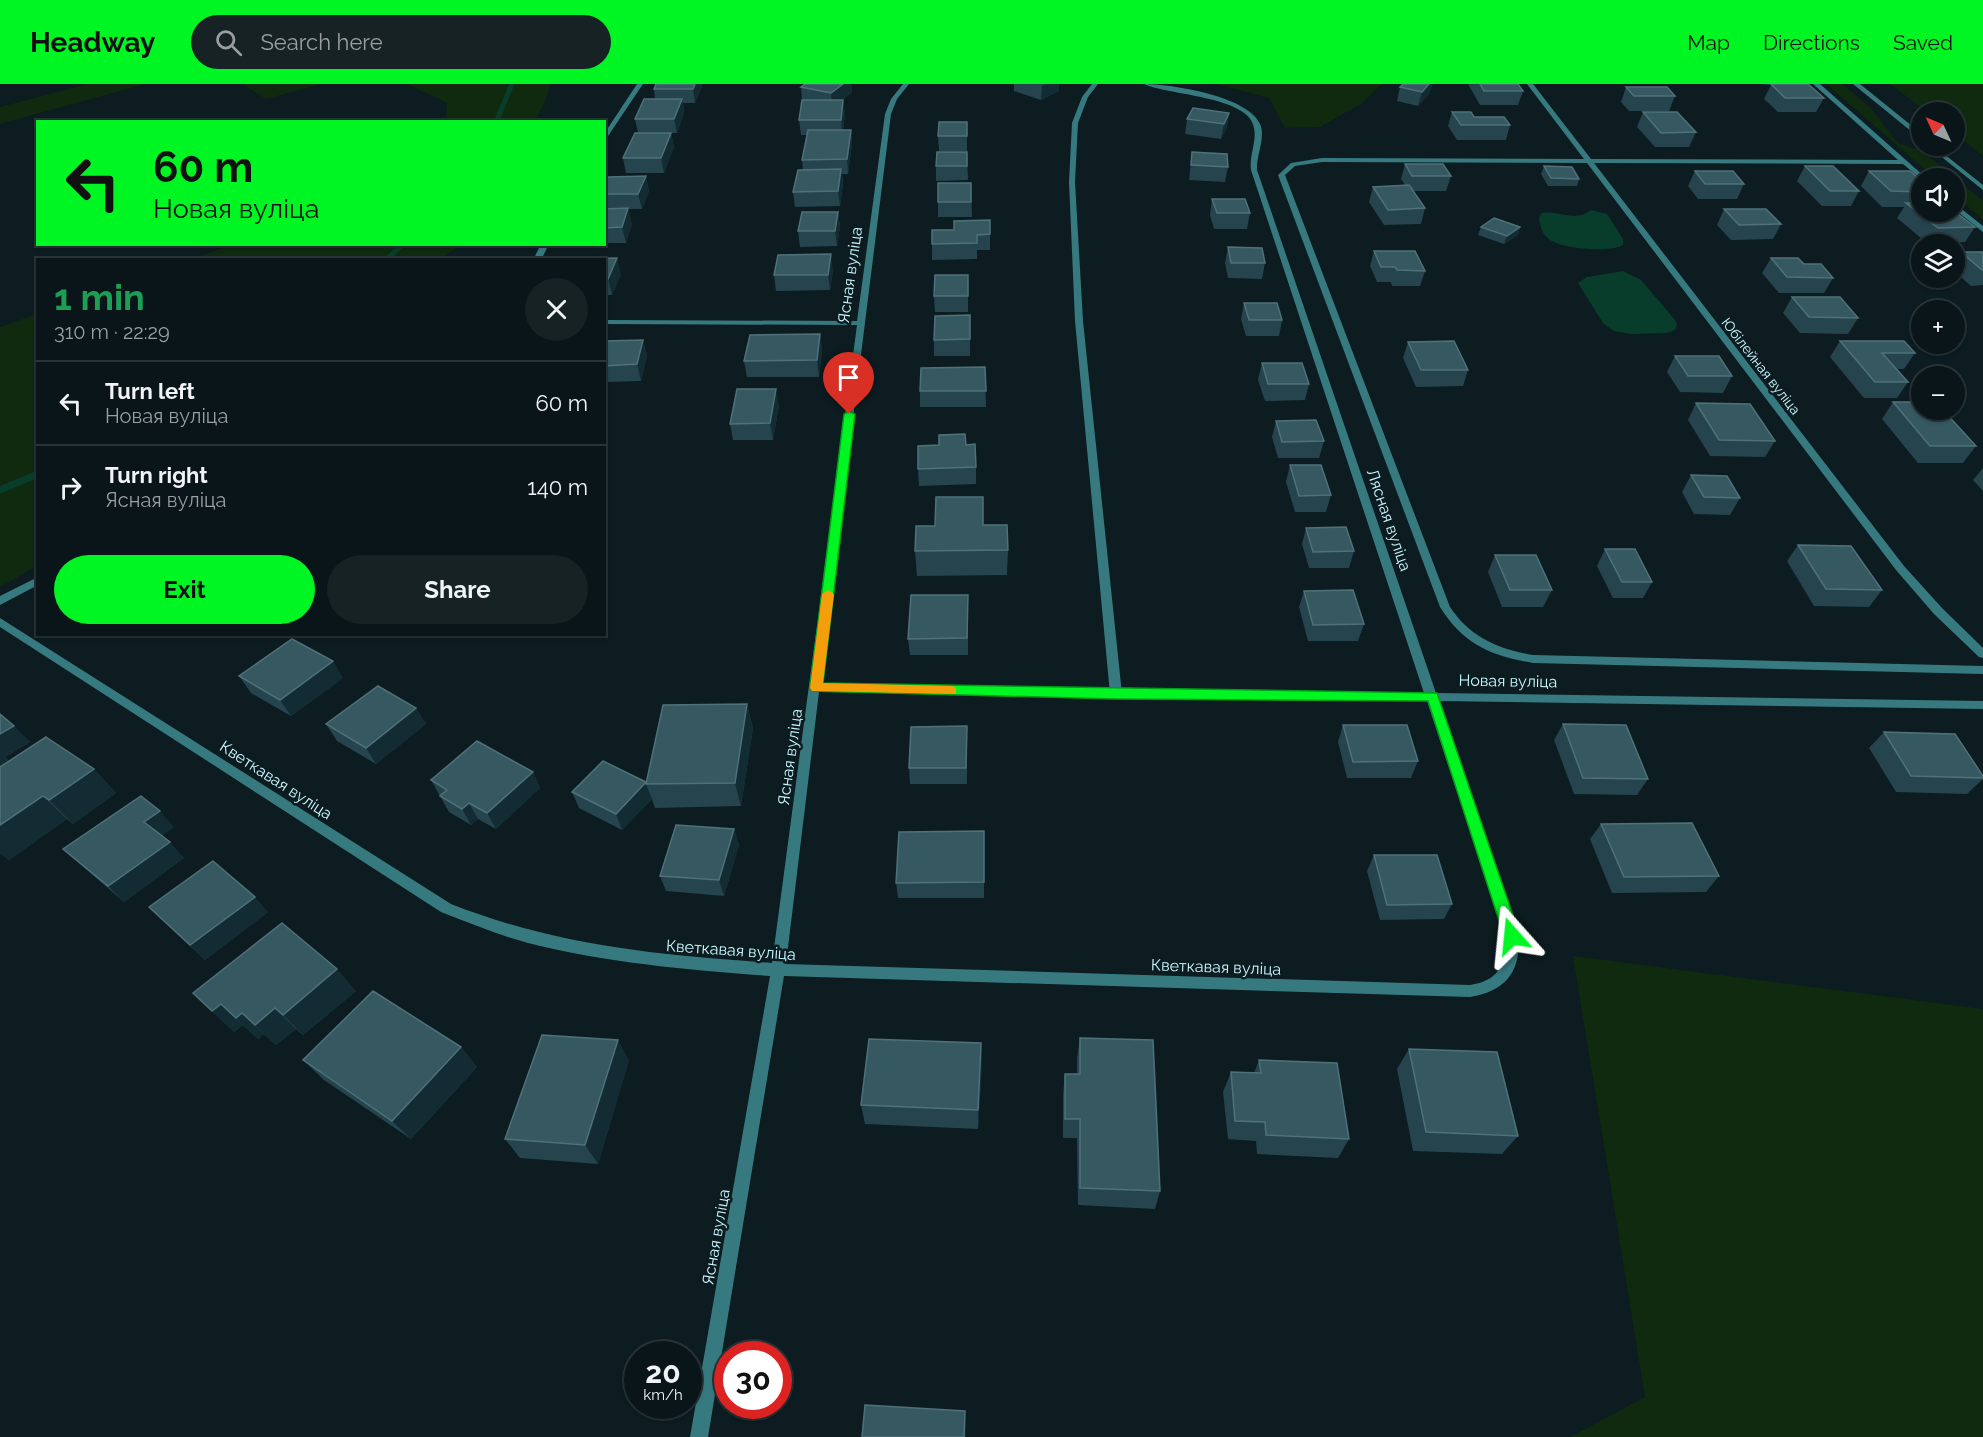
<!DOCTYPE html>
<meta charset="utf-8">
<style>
body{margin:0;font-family:Raleway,sans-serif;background:#172225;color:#f1f3f6;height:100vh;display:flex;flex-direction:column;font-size:22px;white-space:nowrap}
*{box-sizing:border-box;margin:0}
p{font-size:20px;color:#999fa2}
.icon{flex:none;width:33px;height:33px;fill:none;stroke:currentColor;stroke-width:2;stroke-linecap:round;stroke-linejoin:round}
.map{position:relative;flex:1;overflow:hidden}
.sheet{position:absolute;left:36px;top:174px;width:570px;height:378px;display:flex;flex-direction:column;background:#091518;border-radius:0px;box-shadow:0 2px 4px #0004,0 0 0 2px #293437}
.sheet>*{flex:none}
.hud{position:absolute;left:36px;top:36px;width:570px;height:126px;border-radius:0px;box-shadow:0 2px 4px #0004,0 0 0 2px #293437;background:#00f622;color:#111;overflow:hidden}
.needle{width:39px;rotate:314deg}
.buttons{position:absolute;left:1911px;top:18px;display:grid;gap:12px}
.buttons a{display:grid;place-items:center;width:54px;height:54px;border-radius:50%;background:#091518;box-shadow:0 2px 4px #0004,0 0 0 2px #293437;font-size:30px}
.speed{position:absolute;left:624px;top:1257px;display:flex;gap:12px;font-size:30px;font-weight:700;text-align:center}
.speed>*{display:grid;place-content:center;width:78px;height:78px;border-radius:50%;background:#091518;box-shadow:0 2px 4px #0004,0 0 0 2px #293437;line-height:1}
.speed small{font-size:15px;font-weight:400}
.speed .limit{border:9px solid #d22;background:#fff;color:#111}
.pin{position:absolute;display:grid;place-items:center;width:51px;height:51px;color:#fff;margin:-62px -26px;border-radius:50% 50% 50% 0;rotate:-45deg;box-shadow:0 0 6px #0007}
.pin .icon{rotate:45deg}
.me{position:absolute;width:66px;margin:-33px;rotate:342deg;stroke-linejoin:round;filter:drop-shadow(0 0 4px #0008)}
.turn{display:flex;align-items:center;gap:21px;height:126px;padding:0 18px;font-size:27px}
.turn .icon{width:78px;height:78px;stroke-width:2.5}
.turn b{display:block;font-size:42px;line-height:51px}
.round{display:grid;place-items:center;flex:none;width:63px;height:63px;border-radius:32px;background:#172225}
.overview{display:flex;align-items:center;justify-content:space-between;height:102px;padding:0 18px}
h1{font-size:36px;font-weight:700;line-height:45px;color:#1e9e55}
.primary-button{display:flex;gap:12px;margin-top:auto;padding:12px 18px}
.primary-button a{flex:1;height:69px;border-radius:36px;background:#00f622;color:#111;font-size:24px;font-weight:700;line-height:69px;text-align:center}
.primary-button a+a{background:#172225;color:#f1f3f6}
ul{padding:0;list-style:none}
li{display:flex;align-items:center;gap:18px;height:84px;padding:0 18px;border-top:2px solid #293437}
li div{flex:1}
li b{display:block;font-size:22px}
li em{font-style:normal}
header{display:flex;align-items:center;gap:36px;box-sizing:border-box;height:84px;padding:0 30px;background:#00f622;color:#111}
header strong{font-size:28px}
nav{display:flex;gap:33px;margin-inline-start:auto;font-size:21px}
.search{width:420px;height:54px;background:#172225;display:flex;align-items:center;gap:15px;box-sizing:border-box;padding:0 21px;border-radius:33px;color:#999fa2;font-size:22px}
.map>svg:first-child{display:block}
</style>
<header>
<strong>Headway</strong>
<div class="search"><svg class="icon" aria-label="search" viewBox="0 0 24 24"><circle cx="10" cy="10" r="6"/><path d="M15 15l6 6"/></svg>Search here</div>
<nav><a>Map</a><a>Directions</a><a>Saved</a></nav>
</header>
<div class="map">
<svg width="1983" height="1353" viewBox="0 0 1983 1353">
<rect width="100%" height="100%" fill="#0c1c20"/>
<path fill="#0f2a0f" d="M88,0H145L0,40V23Z
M243,0H321L266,15Z
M407,0H550L546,16L535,37L446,38L447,19Z
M1217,0H1382L1361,20L1320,43L1285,44L1269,14Z
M1826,0H1842L1871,24L1898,59L1922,67L1983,117V136L1955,111L1954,94H1935Z
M1890,0H1983V72L1955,50L1954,28H1927Z
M233,161V160L462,161L440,175H191Z
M37,230V482L0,503V243Z
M1573,872L1983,925V1353H1570L1645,1313Z"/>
<path fill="#083d2c" d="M1591,126L1607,130L1623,155V161C1609,169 1561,165 1549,155C1542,150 1540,142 1539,134L1542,129C1560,126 1574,139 1591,126Z
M1623,187L1641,196L1675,236L1677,240L1675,246L1666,249L1631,250L1614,247L1603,239L1578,199L1587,193Z"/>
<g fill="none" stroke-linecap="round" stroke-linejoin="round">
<path stroke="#083d2c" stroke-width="5" d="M496,38L512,0
M386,176L403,160"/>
<path stroke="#083d2c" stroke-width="7" d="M0,406L38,390"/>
<path fill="#367a80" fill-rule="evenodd" d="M1092,0H1098L1088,13L1078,39L1075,98L1083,237L1122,610L1116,614L1110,610L1075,237L1069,98L1072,39L1082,13Z"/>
<path fill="#367a80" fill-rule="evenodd" d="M637,0H643L604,58V50Z
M903,0H909L897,15L891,30L820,600L1424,609L1251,86C1249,72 1257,57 1254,44C1250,12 1166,11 1144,0C1171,0 1248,12 1260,40C1266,53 1256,72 1257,86L1436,609L1983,617V625L1439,617L1519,852C1520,889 1506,907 1470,913L784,892L708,1353H690L770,892C689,886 607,879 528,859C498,851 470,839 441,828L0,543V534L451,820C558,862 658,871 772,879L857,241L604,240V236L857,237L885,30L891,15ZM819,608L1427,617L1505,852C1506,880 1500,896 1470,901L786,880Z
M1527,0H1533L1591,75L1898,76L1813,0H1820L1925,93L1926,94L1921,95L1903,80L1594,79L1904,482L1942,524L1983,564V574L1979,573L1934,530L1896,486L1587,79L1322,78L1295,82L1285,91L1450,523C1470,553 1498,565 1533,571L1983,582V590L1533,579C1491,572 1463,560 1440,523L1278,91L1291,79L1322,74L1584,75Z
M1954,119L1983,142V148L1954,125Z
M541,160H549L541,176H533Z
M38,493V501L0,521V512Z"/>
<path fill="#367a80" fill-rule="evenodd" d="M1853,0H1860L1922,50V56Z
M1928,62H1934L1983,101V106Z"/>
</g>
<path fill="#25444e" d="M805,0H851L852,8L842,16H843L845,30L843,46H851L852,60L848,90H842L843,100L840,122L795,123L793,108L803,86L802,76L807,51H801L799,36L802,17L801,3Z
M1014,0H1059V7L1041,16L1014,7Z
M1468,0H1518L1523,7L1518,21H1480Z
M1759,0H1808L1824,14L1816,28H1778L1764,15L1771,1Z
M702,2L695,19H683L684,29L677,49H671L674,63L664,89H626L623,74L638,49L635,35L655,15L654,5Z
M1400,3L1430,9L1418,22L1397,17Z
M1626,3L1675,12L1669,27H1629L1621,18Z
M1452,28L1510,41L1506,56H1457L1448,42Z
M1643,28L1696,48L1689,63H1655L1637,43Z
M1229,29L1227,43L1221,55L1185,50L1187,35Z
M967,38V67H939L938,52Z
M967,68L968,96L936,97V82Z
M1192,68L1228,83L1225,98L1189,96Z
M1405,80L1451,92L1446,107H1413L1425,124L1421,140L1384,141L1369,118L1373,103L1405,101L1401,95Z
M1544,82L1579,95L1577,102H1548L1541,90Z
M1805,82L1859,107L1851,122H1822L1797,97Z
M1695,87L1744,100L1737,115H1698L1688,102Z
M1869,87L1922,97V128L1975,143L1965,158L1928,160L1897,134L1904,123H1882L1861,102Z
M646,92L649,107L642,125H628L632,140L626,159H604V99Z
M971,99L972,133H938V118Z
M1212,115L1250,129L1247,145H1214L1210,131Z
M1724,125L1781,140L1773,155L1731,156L1717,141Z
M838,128L840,143L837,162L800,163L798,147Z
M990,136V166H977V175L932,176V160L954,146Z
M1481,143H1520L1518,151L1504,160L1478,151Z
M1228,163L1265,179L1262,195L1228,194L1225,179Z
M1374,167L1425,187L1420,202H1392L1391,198H1377L1370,182Z
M1961,168H1983V201L1971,202L1954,187V178Z
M1771,174L1804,180L1833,194L1824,209H1779L1762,189Z
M604,176L621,190L612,211H604Z
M833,186L830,206L776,207L774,191Z
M968,191V228H935L934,212Z
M1792,213L1858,234L1848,250L1800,249L1783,229Z
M1244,219L1282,236L1279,252H1246L1241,235Z
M970,231V272H934V256Z
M820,250L822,266L819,293H747L744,277Z
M643,256L647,272L641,297L604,298V257Z
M1840,257L1915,269L1904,285H1897L1908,298L1897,314H1864L1830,273Z
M1408,258L1468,286L1463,302L1416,303L1403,274Z
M1675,272L1732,292L1723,309L1680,308L1667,288Z
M1262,279L1309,300L1305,316L1265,317L1258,296Z
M985,283L986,323H920V307Z
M1893,318L1976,362L1963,379H1918L1882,335Z
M1696,319L1775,357L1765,373L1710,372L1688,336Z
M779,321L773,356H733L730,340Z
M1276,337L1324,357L1319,374H1278L1272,353Z
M966,361L976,383V400L919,402L918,385Z
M1290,381L1331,411L1326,428H1295L1286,398Z
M1983,384V407L1973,396Z
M1691,391L1740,414L1730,431L1694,430L1682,408Z
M983,441L1008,466L1007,491L917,492L915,467Z
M1306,444L1354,467L1349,484H1309L1302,460Z
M1798,461L1882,506L1869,523L1814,522L1787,477Z
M1605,465L1652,498L1643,514H1613L1597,482Z
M1495,471L1552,506L1543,523H1502L1488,488Z
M1304,507L1364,540L1358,557H1308L1299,523Z
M968,527V571H910L908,555Z
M239,592L343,594L291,632L251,609Z
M747,620L753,644L741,722L655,724L652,715L622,746L579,724L572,708L647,699Z
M416,624L426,640L376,680L337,657L326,640Z
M0,630L30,658L5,673L9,677L94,685L116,709L73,740L67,735L9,776L0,769Z
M1563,640L1648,695L1637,711L1574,710L1554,656Z
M1343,641L1418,677L1411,694H1347L1338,658Z
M967,642V700H910L909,684Z
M1884,648L1983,692V695L1967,710L1896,708L1869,664Z
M533,688L540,704L496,745L478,735L471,741L449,728L431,696Z
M1601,740L1719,792L1706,808L1612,809L1590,755Z
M174,743L162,751L184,774L124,818L80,780L63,765Z
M734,745L739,761L724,812L666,807L660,792Z
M984,747V814H898L896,799Z
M1374,771L1452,820L1444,835L1380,836L1367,787Z
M149,823L268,828L205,876Z
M356,907L303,951L296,945L276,961L264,950L258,955L243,941L234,948L193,909Z
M1080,954L1160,1107L1155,1125L1078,1121L1077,1054H1063V1010L1065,990H1077V974Z
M981,959L982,980L978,1045L865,1040L861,1021Z
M461,963L477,983L411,1055L324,996L303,976Z
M1409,965L1518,1052L1502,1070L1413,1067L1397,985Z
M629,976L598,1080L520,1074L505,1055Z
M1259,976L1349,1055L1338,1074L1257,1070L1256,1057L1228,1055L1223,1008L1231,988L1254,989Z"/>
<path fill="#132c34" d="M695,0H702V2L695,19L693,5Z
M843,0H851L852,8L832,23L831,9Z
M1046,0H1059V7L1041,16L1042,2Z
M1429,0H1433L1430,9L1418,22L1422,8Z
M682,15L684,29L677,49L674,35Z
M843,16L845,30L842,50L841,36Z
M1229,29L1227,43L1221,55L1224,40Z
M851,46L852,60L848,90L847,75Z
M671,49L674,63L664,89L661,74Z
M841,85L843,100L840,122L838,107Z
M646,92L649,107L642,125L638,110Z
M628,124L632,140L626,159L622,143Z
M838,128L840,143L837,162L835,147Z
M1520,143L1518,151L1504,160L1507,152Z
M831,170L833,186L830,206L828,191Z
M617,174L621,190L612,211L608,195Z
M820,250L822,266L819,293L817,276Z
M643,256L647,272L641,297L637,280Z
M776,305L779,321L773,356L770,339Z
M333,577L343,594L291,632L280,616Z
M747,620L753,644L741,722L735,699Z
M416,624L426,640L376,680L366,664Z
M14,642L30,658L5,673L16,684L0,694V650Z
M94,685L116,709L73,740L49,716Z
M533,688L540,704L496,745L487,729Z
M646,698V700L652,715L622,746L616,730Z
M43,712L67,735L9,776L0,769V741Z
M469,719L478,735L471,741L462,725Z
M160,727L174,743L159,754L144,738Z
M734,745L739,761L724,812L719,796Z
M170,758L184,774L124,818L108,802Z
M255,813L268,828L205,876L190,861Z
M337,885L356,907L303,951L283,931Z
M221,920L243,941L234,948L212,927Z
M275,924L296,945L276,961L255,941Z
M242,929L264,950L258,955L236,934Z
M618,956L629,976L598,1080L585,1061Z
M981,959L982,980L978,1045V1026Z
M461,963L477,983L411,1055L392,1037Z
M965,1327L966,1338V1353H964Z"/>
<path fill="#365861" stroke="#4e717a" stroke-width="1.5" d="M656,0H695L693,5H654Z
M805,0H843L831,9L801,3Z
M1403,0H1429L1422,8L1400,3Z
M1480,0H1518L1523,7H1484Z
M1771,0H1808L1824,14H1785Z
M1626,3H1667L1675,12H1634Z
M644,15H682L674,35H635Z
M802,16H843L841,36H799Z
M1193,24L1229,29L1224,40L1187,35Z
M1452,28H1471L1474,33H1504L1510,41H1461Z
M1643,28H1677L1696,48L1661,49Z
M939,38H967V52H938Z
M808,46H851L847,75L802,76Z
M635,49H671L661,74H623Z
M937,68H967V82H936Z
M1192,68L1227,70L1228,83L1191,81Z
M1405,80H1443L1451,92H1412Z
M1544,82L1572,83L1579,95L1551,94Z
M1805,82H1833L1859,107H1830Z
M841,85L838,107L793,108L798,86Z
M1695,87H1733L1744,100H1705Z
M1869,87H1910L1922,97V108L1891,107Z
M646,92L638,110H604V99L608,93Z
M938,99H971V118H938Z
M1409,101L1425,124L1388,126L1373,103Z
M1212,115H1245L1250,129H1217Z
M1906,119H1922V128L1954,127L1975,143L1938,144Z
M628,124L622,143L604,144V125Z
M1724,125H1766L1781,140L1739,141Z
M802,128H838L835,147H798Z
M1494,134L1520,143L1507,152L1481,143Z
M990,136V150L977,151V159L932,160V146H954V137Z
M1228,163L1262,164L1265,179H1231Z
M1374,167H1415L1425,187L1397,186L1395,183H1381Z
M1961,168H1983V186H1982Z
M831,170L828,191H774L778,171Z
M617,174L608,195H604V176H561V175Z
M1771,174H1798L1804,180H1821L1833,194L1787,193Z
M935,191H968V212H934Z
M1792,213H1840L1858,234L1809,233Z
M1244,219H1277L1282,236H1249Z
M970,231V255L934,256L935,232Z
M820,250L817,276L744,277L750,251Z
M643,256L637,280L604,282V257Z
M1454,257L1468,286H1421L1408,258Z
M1840,257H1904L1915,269H1882L1908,298H1875Z
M1675,272H1719L1732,292H1688Z
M1262,279H1302L1309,300H1268Z
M985,283L986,307H920L921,284Z
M737,305H776L770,339L730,340Z
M1893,318H1922V326H1943L1976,362H1930Z
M1696,319L1750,320L1775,357L1719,356Z
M1316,336L1324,357L1282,358L1276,337Z
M965,350L966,361L975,360L976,383L918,385V362L939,361V351Z
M1290,381H1321L1331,411L1299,412Z
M1691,391L1727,392L1740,414L1704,413Z
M936,413H983V441H1007L1008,466L915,467L916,442H935Z
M1346,443L1354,467L1313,468L1306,444Z
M1798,461L1851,462L1882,506L1826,505Z
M1605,465H1635L1652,498H1622Z
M1495,471H1536L1552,506H1510Z
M1353,506L1364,540L1313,541L1304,507Z
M911,511H968L967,554L908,555Z
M292,555L333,577L280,616L239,592Z
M378,602L416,624L366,664L326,640Z
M747,620L735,699L646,700L663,621Z
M0,630L14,642L0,650Z
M1563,640L1626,641L1648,695L1583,694Z
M1343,641H1407L1418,677L1353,678Z
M967,642L966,684H909L911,643Z
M1884,648L1955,650L1983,692V694L1911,692Z
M46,653L94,685L49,716L43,712L0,741V683Z
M477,657L533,688L487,729L469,719L462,725L440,712L447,706L431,696Z
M603,677L646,698L616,730L572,708Z
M141,712L160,727L144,738L170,758L108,802L63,765Z
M1692,739L1719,792L1624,793L1601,740Z
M676,741L734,745L719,796L660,792Z
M984,747V798L896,799L899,748Z
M1374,771H1437L1452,820L1387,821Z
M213,777L255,813L190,861L149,823Z
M282,839L337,885L283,931L275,924L255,941L242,929L236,934L221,920L212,927L193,909Z
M373,907L461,963L392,1037L303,976Z
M542,951L618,956L585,1061L505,1055Z
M1080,954L1153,956L1160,1107L1080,1104V1035H1065V990H1080Z
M869,955L981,959L978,1026L861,1021Z
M1409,965L1497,968L1518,1052L1426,1048Z
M1259,976L1337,979L1349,1055L1266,1051L1265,1038L1235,1037L1231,988L1261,989Z
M865,1321L965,1327L964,1353H862Z"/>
<path fill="#00f622" stroke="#00a016" stroke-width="1.5" d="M849,327L855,330L823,599L1437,609L1520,852L1518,856H1507L1504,852L1428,617L1116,615L812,607L810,604L844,330Z"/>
<path fill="#f59e0b" d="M828,506L834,510L823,599L951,602L956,603V610L812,607L810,604L822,510Z"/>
<g text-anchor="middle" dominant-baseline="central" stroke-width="5" stroke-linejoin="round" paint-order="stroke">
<g font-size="14" fill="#cbf7ff" stroke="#0c1c20">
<text transform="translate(1761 282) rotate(52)">Юбілейная вуліца</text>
</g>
<g font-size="16" fill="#cbf7ff" stroke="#0c1c20">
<text transform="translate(850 191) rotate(-82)">Ясная вуліца</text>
<text transform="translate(1389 436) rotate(71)">Лясная вуліца</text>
<text transform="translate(1508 597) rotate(1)">Новая вуліца</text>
<text transform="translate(790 673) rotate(-82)">Ясная вуліца</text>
<text transform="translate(276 696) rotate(33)">Кветкавая вуліца</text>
<text transform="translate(731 866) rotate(4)">Кветкавая вуліца</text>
<text transform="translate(1216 883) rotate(2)">Кветкавая вуліца</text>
<text transform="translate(716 1153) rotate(-80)">Ясная вуліца</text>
</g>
</g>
</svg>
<div class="buttons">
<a><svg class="needle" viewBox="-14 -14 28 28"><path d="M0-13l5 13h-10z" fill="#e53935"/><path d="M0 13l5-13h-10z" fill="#999fa2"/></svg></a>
<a><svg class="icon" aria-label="sound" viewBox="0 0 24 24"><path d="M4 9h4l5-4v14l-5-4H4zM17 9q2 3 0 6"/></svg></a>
<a><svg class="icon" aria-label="layers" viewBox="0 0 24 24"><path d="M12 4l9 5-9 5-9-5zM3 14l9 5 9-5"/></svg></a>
<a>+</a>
<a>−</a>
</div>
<div class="speed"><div>20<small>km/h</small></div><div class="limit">30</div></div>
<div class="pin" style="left:849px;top:330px;background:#d93025"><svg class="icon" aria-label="arrive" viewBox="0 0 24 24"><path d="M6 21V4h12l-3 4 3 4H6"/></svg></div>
<svg class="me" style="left:1512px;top:852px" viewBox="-20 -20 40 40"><path d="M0-17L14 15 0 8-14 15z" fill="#00f622" stroke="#fff" stroke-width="4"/></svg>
<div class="hud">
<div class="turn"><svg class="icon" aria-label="left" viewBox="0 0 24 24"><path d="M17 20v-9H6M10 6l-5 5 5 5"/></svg><div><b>60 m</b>Новая вуліца</div></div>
</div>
<section class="sheet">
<div class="overview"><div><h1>1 min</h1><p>310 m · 22:29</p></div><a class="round"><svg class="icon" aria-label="close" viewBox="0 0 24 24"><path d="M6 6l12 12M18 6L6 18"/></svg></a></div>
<ul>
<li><svg class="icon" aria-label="left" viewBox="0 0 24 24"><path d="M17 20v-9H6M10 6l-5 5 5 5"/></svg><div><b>Turn left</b><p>Новая вуліца</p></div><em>60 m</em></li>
<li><svg class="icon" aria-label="right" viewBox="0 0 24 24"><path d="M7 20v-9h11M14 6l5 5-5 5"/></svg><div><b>Turn right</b><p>Ясная вуліца</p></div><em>140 m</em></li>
</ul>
<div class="primary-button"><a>Exit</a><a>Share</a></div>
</section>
</div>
